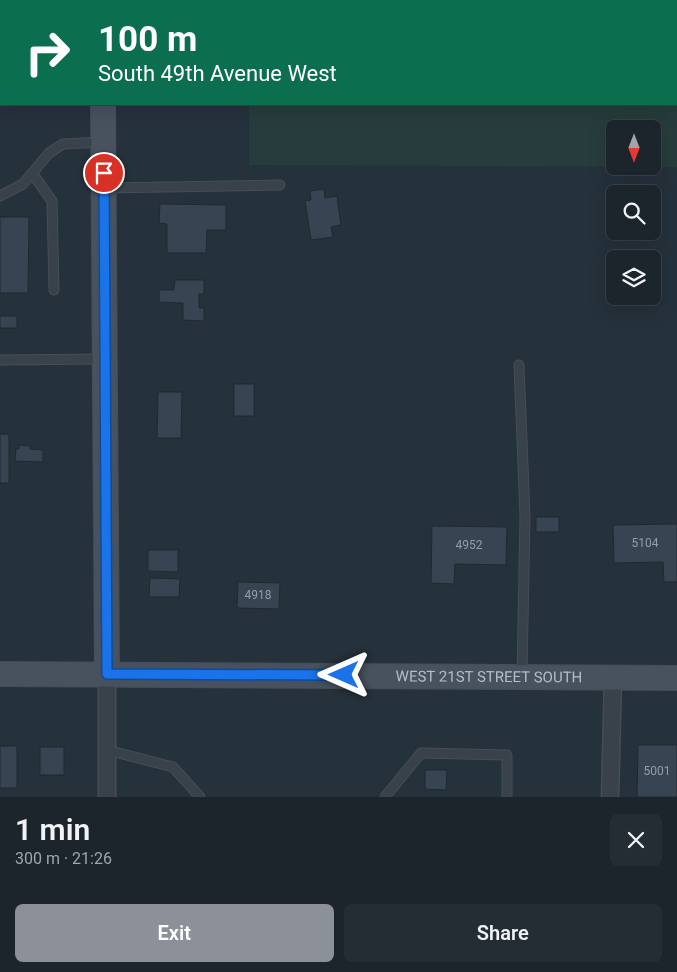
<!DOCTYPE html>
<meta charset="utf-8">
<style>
body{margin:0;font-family:Roboto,sans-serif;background:#252d34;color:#f1f3f6;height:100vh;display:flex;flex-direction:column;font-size:19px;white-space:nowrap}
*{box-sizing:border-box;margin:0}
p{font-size:16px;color:#a0a5a9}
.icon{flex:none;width:28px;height:28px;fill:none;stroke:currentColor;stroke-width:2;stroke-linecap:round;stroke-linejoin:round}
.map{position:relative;height:797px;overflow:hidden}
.details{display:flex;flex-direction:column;background:#1c252c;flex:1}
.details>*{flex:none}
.top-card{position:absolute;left:0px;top:0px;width:678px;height:105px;box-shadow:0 5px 20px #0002,0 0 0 1px #3a4248;background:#0b6e4f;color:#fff;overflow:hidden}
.needle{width:32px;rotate:180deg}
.tools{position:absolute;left:606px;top:120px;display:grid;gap:10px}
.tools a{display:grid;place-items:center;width:55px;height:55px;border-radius:8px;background:#1c252c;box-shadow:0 5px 20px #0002,0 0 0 1px #3a4248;font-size:25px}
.pin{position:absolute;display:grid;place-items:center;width:42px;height:42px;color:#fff;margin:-21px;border:2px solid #fff;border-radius:50%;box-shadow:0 1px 5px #0007}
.me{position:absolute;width:55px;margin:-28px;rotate:270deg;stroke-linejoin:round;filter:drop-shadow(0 0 4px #0008)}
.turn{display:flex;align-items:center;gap:18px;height:105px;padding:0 15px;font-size:22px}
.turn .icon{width:65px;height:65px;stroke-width:2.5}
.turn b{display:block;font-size:35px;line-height:42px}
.round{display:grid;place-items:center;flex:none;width:52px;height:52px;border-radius:8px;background:#252d34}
.headline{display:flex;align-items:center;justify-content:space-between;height:85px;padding:0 15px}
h1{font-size:30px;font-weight:600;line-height:38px}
.button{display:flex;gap:10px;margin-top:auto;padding:10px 15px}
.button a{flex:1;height:58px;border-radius:8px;background:#8c9099;color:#fff;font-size:20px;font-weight:600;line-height:58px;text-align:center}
.button a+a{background:#252d34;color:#f1f3f6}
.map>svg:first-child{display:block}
</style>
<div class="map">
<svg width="677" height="797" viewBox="0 0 677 797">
<rect width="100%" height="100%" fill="#25313b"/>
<path fill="#273c3c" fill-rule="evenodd" d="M250,0H677V167L249,165V104H676V1H250ZM615,129H652V166H615Z"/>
<path fill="#374552" stroke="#202932" d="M324,189L325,198L337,196L341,225L331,227L333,237L311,240L305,201L311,200L310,191Z
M160,204L226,205V230H207L206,253H167V224L159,223Z
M0,217H29L28,293H0Z
M175,280H204V294H199V308H204V321L183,320V303L159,302V290H174Z
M0,316H17V328H0Z
M234,384H254V416H234Z
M158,392H182L181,438H157Z
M0,434H9V483H0Z
M19,445L30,446V449L43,450V462L15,461L16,449H19Z
M536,517H559V532H536Z
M677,524V582H664L663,562L614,563L613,525Z
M432,526L507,527L506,565L455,564L454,584L431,583Z
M148,550H178V572L148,571Z
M150,578L180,579L179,597H149Z
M238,582L280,583L279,609L237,608Z
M638,745H677V797H637Z
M0,746H17V788H0Z
M40,747H64V775H40Z
M425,770H447L446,790L425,789Z"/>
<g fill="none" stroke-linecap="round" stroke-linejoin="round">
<g stroke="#454e57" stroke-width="11">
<path id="lane" d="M57,0L103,1
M32,173L52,201L54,290
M104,188L280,185
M0,196L23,184L49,153L63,144L103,142
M0,360L104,359
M519,365L525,516L522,676
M107,750L173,767L200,797
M385,797L421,753L507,755V797"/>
</g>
<g stroke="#454e57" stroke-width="19">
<path id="street" d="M107,797V674
M610,797L613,677"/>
</g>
<g stroke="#454e57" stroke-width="26">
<g id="secondary">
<path d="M103,0V1"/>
<path d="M103,104L107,674"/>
<path id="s1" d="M0,674L677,678"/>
</g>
</g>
<use href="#lane" stroke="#39424b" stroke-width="9"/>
<use href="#street" stroke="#39424b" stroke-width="16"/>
<use href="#secondary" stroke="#47525e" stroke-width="24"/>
</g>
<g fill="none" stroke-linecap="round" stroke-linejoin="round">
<g stroke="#114b97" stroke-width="12">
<path id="route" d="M104,173L107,674L344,675"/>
</g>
<use href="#route" stroke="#1a73e8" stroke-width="9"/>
</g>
<g text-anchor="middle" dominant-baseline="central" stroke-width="5" stroke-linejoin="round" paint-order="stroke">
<g font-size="12" fill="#939da8">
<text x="645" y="543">5104</text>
<text x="469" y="545">4952</text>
<text x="258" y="595">4918</text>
<text x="657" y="771">5001</text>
</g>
<g font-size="15" fill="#b4bdc7" stroke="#1e2730">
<text stroke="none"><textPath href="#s1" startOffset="489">WEST 21ST STREET SOUTH</textPath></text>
</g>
</g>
</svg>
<div class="tools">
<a><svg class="needle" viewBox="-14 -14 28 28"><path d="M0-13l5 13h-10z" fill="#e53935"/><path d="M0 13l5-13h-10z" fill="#a0a5a9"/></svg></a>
<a><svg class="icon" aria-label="search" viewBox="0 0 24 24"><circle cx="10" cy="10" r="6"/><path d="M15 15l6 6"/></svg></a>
<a><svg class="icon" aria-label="layers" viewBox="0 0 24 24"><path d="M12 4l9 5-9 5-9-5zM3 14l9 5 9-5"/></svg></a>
</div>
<div class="pin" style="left:104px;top:173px;background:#d93025"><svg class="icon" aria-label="arrive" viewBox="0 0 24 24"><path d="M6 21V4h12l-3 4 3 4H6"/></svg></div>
<svg class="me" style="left:344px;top:675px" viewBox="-20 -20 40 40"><path d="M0-17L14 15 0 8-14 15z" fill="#1a73e8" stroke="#fff" stroke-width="4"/></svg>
<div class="top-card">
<div class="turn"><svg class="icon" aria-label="right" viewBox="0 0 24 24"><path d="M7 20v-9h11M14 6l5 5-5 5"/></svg><div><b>100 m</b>South 49th Avenue West</div></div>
</div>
</div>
<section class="details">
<div class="headline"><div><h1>1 min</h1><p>300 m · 21:26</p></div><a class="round"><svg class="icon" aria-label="close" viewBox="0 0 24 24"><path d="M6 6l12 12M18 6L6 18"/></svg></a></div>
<div class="button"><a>Exit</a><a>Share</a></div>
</section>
